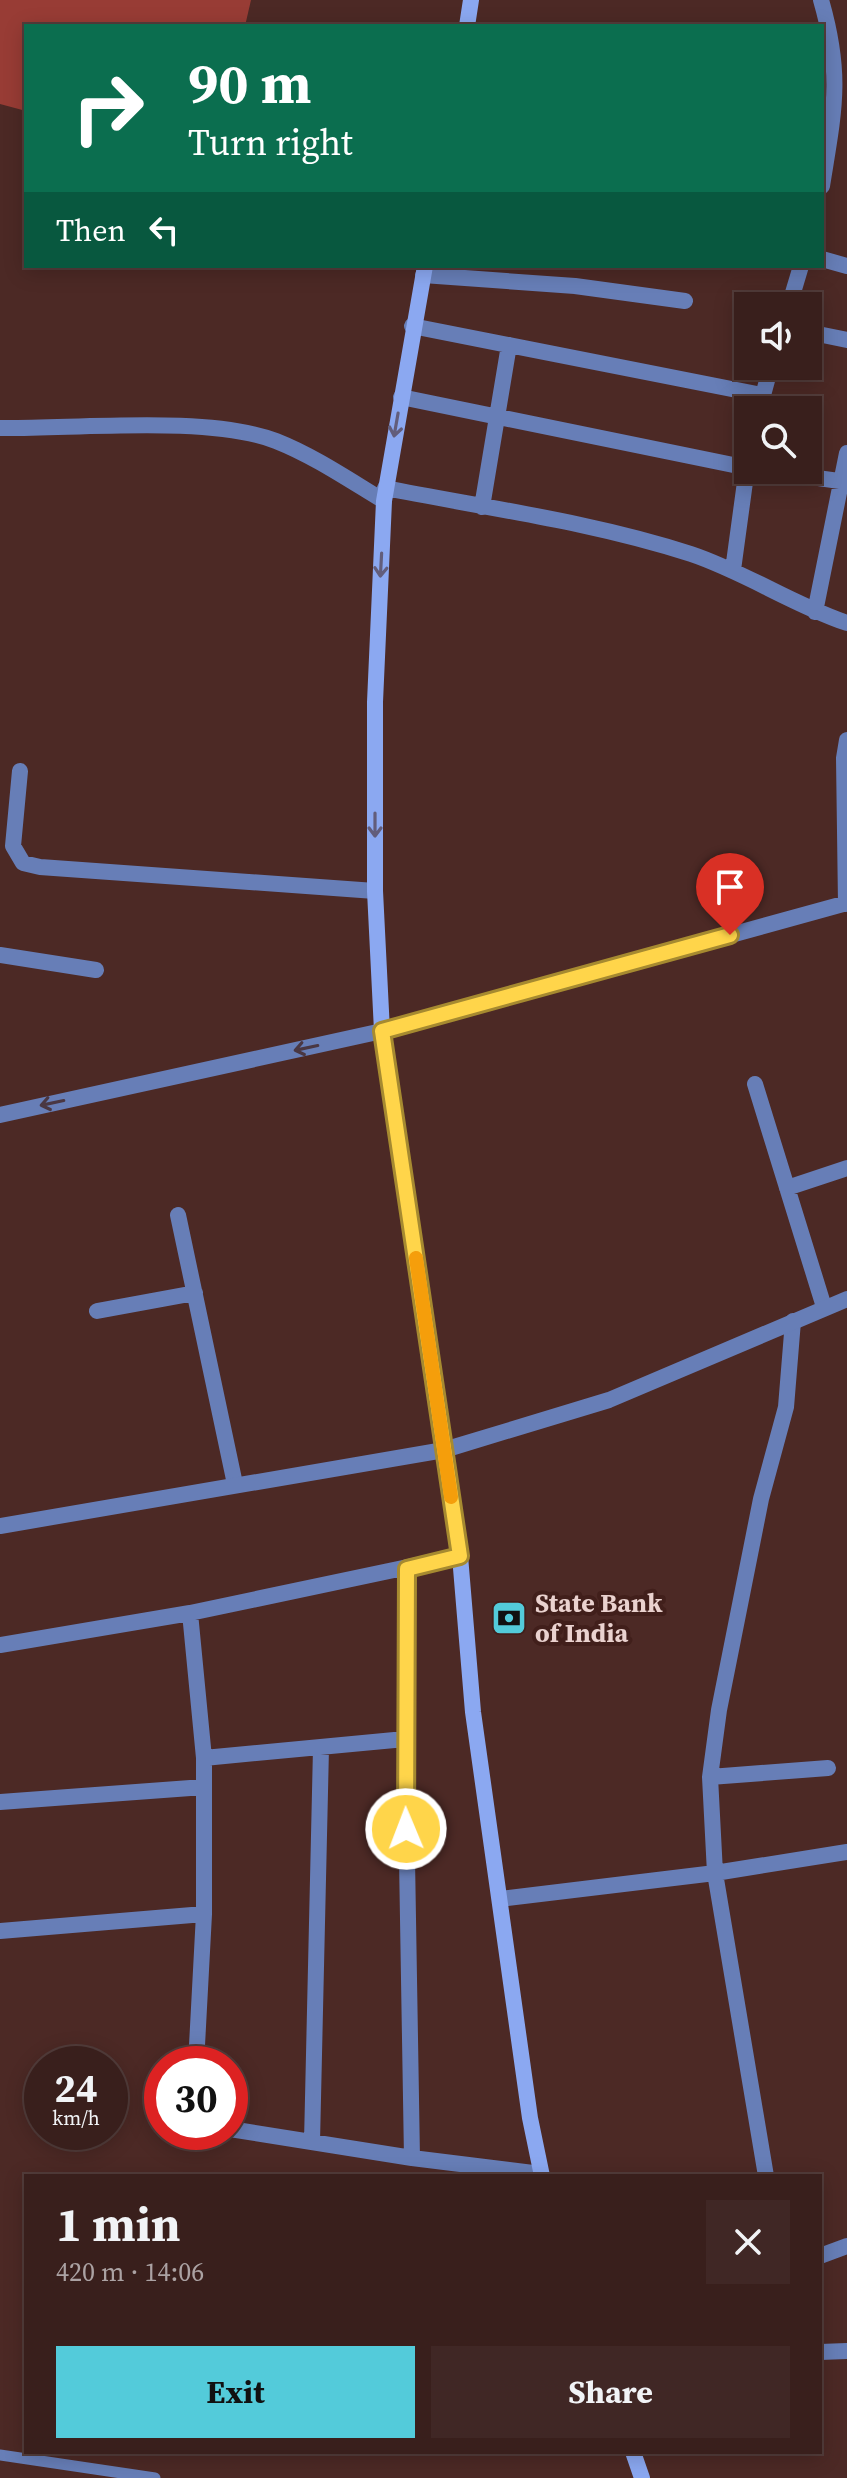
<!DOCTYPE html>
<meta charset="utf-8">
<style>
body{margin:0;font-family:"Source Serif 4",serif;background:#402725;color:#f1f3f6;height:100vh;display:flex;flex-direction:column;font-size:30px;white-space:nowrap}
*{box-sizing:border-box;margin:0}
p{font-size:26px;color:#aba2a3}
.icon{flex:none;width:44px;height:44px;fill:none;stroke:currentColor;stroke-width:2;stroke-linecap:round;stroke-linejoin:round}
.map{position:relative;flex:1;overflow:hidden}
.side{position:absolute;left:24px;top:2174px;width:798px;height:280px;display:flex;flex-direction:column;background:#391f1c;border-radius:0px;box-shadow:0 4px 20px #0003,0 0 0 2px #533d3b}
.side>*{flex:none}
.top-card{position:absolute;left:24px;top:24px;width:800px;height:244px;border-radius:0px;box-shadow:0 4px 20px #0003,0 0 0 2px #533d3b;background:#0b6e4f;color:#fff;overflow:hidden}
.controls{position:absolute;left:734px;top:292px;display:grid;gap:16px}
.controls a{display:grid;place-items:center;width:88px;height:88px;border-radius:0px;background:#391f1c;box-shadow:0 4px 20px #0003,0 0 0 2px #533d3b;font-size:40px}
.speed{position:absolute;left:24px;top:2046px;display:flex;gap:16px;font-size:40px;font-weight:700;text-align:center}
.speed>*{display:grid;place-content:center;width:104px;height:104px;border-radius:50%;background:#391f1c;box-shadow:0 4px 20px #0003,0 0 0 2px #533d3b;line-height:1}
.speed small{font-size:20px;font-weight:400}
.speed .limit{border:12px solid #d22;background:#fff;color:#111}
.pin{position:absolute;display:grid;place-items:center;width:68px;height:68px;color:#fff;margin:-82px -34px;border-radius:50% 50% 50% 0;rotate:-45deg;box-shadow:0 0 8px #0007}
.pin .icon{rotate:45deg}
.me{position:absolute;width:88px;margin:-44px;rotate:359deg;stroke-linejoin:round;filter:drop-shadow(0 0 6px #0008)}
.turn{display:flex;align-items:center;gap:28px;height:168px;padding:0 32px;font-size:36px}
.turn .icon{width:104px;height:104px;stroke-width:2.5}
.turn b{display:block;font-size:56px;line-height:68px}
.then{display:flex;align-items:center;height:76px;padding:0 32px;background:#0003;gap:16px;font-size:30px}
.round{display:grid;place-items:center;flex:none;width:84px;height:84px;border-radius:0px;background:#402725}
.head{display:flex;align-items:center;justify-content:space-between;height:136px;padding:0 32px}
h1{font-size:48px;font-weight:700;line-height:60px}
.button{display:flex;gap:16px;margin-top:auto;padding:16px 32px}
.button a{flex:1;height:92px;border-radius:0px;background:#53cbda;color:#111;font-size:32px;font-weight:700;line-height:92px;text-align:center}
.button a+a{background:#402725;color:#f1f3f6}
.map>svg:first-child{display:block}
</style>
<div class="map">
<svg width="847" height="2478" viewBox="0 0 847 2478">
<rect width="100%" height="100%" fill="#4c2925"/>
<path fill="#983c35" d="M0,0H251L245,26H26V111L0,104Z"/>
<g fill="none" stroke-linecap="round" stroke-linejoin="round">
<path stroke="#677eb7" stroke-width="11" d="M0,2455L155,2478"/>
<path stroke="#677eb7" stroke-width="16" d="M821,0C843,76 834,111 822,186
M822,259L847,266
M423,275L575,286L685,301
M789,306L801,266
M412,326L762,395
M808,332L847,340
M401,397L748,468
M759,410L771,366
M0,428C75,429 209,415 276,441C314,456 349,480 384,501
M760,470L847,482
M385,488C487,508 592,522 691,554C745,572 793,605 847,623
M482,507L509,345
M733,570L748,460
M815,612L847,453
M20,771L13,846L23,863L40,867L375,891
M846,904L844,758L847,740
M0,955L96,970
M755,1084L824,1307
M0,1115L382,1031L847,903
M787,1188L847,1168
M178,1215L235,1484
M97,1311L195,1293
M407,1569L405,1739L412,2158L541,2174
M190,1613L204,1758
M0,1645L190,1613L460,1556
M710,1777L828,1768
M0,1802L204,1787
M500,1899L715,1873L847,1852
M0,1931L204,1914
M196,2064L204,1914V1758L405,1739
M230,2129L412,2158
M312,2142L321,1748
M766,2176L715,1873L710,1777L719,1710L761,1499L786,1407L793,1321
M820,2256L847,2246"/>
<path stroke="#677eb7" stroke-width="16" d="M0,1526L444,1450L609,1400L847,1299
M820,2352L847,2351"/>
<path stroke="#8ba8f1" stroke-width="16" d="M467,26L471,0
M425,266L384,501L375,702V891L382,1031L460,1556L473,1712L530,2118L542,2176
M633,2452L642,2478"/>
</g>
<defs><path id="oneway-shaft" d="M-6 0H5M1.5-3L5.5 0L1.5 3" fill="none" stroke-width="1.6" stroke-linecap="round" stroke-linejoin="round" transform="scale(2)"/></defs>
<g stroke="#625d7b">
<use href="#oneway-shaft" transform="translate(396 425) rotate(100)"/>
<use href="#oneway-shaft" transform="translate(381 565) rotate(93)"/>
<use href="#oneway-shaft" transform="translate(375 825) rotate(90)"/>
</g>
<g stroke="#4a3742">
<use href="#oneway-shaft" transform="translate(306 1048) rotate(168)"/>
<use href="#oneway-shaft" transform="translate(52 1103) rotate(168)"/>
</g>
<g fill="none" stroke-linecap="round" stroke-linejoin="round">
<g stroke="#a68a30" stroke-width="20">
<path id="route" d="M406,1829L407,1569L460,1556L382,1031L730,935"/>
</g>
<use href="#route" stroke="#ffd54a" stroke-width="14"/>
<path stroke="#f59e0b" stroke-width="14" d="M416,1258L451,1497"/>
</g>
<defs>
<g id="bank-square" transform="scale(1.8)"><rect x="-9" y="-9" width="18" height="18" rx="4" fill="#53cbda" stroke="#411f1b"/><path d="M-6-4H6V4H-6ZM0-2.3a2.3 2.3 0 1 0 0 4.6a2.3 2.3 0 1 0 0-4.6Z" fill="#111"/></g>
</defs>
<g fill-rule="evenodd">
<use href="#bank-square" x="509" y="1618"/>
</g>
<g text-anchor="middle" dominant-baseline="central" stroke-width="8" stroke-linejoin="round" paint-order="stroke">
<g font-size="26" font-weight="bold" fill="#ead2cf" stroke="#411f1b" text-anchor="start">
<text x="535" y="1603">State Bank<tspan x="535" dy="30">of India</tspan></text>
</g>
</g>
</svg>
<div class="controls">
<a><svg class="icon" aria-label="sound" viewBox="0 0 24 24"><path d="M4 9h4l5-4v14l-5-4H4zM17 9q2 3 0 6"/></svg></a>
<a><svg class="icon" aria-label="search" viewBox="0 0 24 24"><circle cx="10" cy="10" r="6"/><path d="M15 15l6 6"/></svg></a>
</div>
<div class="speed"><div>24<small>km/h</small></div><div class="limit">30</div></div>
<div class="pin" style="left:730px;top:935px;background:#d93025"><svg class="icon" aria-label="arrive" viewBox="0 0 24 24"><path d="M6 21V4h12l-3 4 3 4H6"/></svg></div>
<svg class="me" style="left:406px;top:1829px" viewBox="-20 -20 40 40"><circle r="17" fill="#ffd54a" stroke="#fff" stroke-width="3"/><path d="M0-11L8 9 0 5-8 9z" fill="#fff"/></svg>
<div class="top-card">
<div class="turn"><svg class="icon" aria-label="right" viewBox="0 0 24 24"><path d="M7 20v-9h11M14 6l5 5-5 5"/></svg><div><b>90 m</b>Turn right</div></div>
<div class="then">Then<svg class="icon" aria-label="left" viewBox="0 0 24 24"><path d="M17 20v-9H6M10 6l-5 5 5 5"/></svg></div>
</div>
<section class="side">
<div class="head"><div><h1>1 min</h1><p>420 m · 14:06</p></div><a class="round"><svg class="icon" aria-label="close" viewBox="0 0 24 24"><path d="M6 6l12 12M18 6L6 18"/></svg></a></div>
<div class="button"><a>Exit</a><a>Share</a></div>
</section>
</div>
